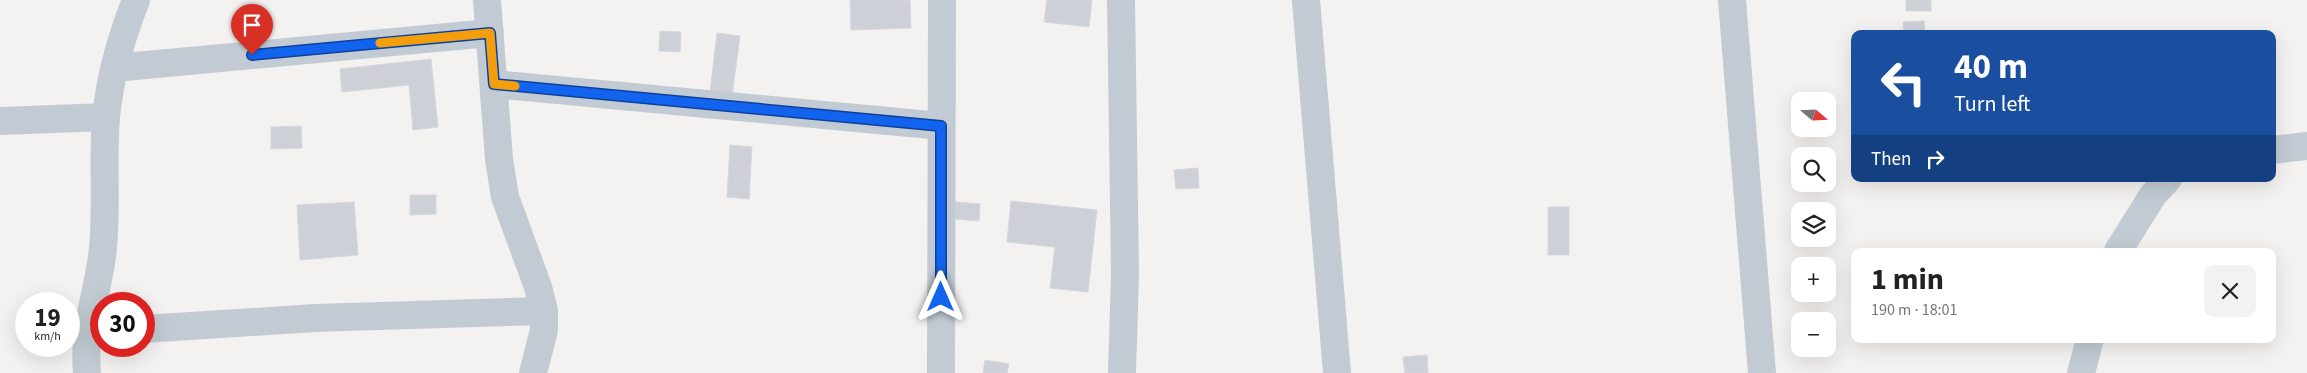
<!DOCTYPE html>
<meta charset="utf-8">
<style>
body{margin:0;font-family:"Source Sans 3",sans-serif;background:#f2f2f2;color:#222;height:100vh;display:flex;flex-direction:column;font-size:19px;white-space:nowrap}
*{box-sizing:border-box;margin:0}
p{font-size:16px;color:#767676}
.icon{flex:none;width:28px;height:28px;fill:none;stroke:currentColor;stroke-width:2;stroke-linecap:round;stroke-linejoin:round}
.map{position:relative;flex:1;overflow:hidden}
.details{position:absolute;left:1851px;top:248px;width:425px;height:95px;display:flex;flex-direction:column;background:#fff;border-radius:10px;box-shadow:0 5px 20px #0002}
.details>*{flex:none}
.banner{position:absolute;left:1851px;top:30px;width:425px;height:152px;border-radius:10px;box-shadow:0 5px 20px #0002;background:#1a4fa0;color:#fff;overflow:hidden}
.needle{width:32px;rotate:109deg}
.fabs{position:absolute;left:1791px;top:92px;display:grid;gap:10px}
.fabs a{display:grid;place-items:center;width:45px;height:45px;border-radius:10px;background:#fff;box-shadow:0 5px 20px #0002;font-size:25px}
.speed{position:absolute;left:15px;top:292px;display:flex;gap:10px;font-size:25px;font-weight:700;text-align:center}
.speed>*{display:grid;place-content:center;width:65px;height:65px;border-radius:50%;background:#fff;box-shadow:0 5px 20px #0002;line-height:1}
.speed small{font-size:12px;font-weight:400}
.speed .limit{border:8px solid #d22;background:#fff;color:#111}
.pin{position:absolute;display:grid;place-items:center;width:42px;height:42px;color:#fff;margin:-51px -21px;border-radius:50% 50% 50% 0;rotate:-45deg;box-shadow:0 0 5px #0007}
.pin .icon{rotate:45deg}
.me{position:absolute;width:55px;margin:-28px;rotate:0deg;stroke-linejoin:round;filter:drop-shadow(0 0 4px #0008)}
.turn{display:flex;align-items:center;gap:18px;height:105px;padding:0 20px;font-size:22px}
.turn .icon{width:65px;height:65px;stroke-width:2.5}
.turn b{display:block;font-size:35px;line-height:42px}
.then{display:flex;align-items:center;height:48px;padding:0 20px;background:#0003;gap:10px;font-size:19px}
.round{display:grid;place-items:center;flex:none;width:52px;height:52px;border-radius:10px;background:#f2f2f2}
.head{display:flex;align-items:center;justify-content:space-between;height:85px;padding:0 20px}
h1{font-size:30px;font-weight:700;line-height:38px}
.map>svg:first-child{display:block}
</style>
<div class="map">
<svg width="2307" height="373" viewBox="0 0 2307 373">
<rect width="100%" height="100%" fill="#f4f2f1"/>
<path fill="#cdd0d7" stroke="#d5d7dd" d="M850,0H910L911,28L851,30Z
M1047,0H1092L1089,27L1044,22Z
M1906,0H1931V11H1906Z
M1924,21L1925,34H1904L1903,22Z
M660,31L681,32L680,52L659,51Z
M717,33L740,36L731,104L709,101Z
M431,59L438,127L413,130L409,85L342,92L340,69Z
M301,126L302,148L271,149V127Z
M730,145L752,147L749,199L727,197Z
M1198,168L1199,188L1176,189L1174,170Z
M410,195H436V214L410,215Z
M945,201L980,204L979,221L943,218Z
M1011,201L1097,210L1088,292L1050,288L1055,247L1007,242Z
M354,202L358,255L300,260L297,205Z
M1548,207H1569V255H1548Z
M1427,355L1428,373H1405L1403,357Z
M985,360L1009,364L1007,373H983Z"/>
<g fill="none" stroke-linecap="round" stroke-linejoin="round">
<path stroke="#c2cbd3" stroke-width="28" d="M487,0L499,159L505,197L538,287L544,311V330L533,373
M1121,0L1125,274L1122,373
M1306,0L1337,373
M1732,0L1762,373
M114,68L490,33
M494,84L941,126
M0,121L106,117
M2272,150L2307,146
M2118,251L2153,195L2168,179
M144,329L315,318L544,311
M87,373C83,331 96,298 102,257C108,211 102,164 106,117C110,77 121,38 136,0
M941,373L942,0
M2081,373L2090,339"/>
</g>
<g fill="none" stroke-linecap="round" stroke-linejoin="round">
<g stroke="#0c419b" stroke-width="12">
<path id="route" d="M252,55L490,33L494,84L941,126V297"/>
</g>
<use href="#route" stroke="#1264ee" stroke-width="9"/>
<path stroke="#f59e0b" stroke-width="9" d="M380,43L490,33L494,84L515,86"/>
</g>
</svg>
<div class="fabs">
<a><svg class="needle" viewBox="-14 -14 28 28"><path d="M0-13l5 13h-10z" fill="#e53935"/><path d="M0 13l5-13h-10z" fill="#767676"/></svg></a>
<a><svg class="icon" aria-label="search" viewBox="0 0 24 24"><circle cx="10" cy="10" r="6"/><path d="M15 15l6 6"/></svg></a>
<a><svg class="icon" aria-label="layers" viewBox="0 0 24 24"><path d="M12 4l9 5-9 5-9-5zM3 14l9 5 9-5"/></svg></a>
<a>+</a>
<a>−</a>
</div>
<div class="speed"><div>19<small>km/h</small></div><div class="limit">30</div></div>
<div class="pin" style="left:252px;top:55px;background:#d93025"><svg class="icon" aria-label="arrive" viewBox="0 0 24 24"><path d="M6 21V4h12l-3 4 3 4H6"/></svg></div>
<svg class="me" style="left:941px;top:297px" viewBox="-20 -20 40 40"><path d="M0-17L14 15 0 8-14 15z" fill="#1264ee" stroke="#fff" stroke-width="4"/></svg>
<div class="banner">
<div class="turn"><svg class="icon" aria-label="left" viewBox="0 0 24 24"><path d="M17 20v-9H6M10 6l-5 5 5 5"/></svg><div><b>40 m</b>Turn left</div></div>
<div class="then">Then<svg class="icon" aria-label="right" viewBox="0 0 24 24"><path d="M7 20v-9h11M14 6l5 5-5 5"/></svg></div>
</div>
<section class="details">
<div class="head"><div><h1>1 min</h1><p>190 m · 18:01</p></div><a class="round"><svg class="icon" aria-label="close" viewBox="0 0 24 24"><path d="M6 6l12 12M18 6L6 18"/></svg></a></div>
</section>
</div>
